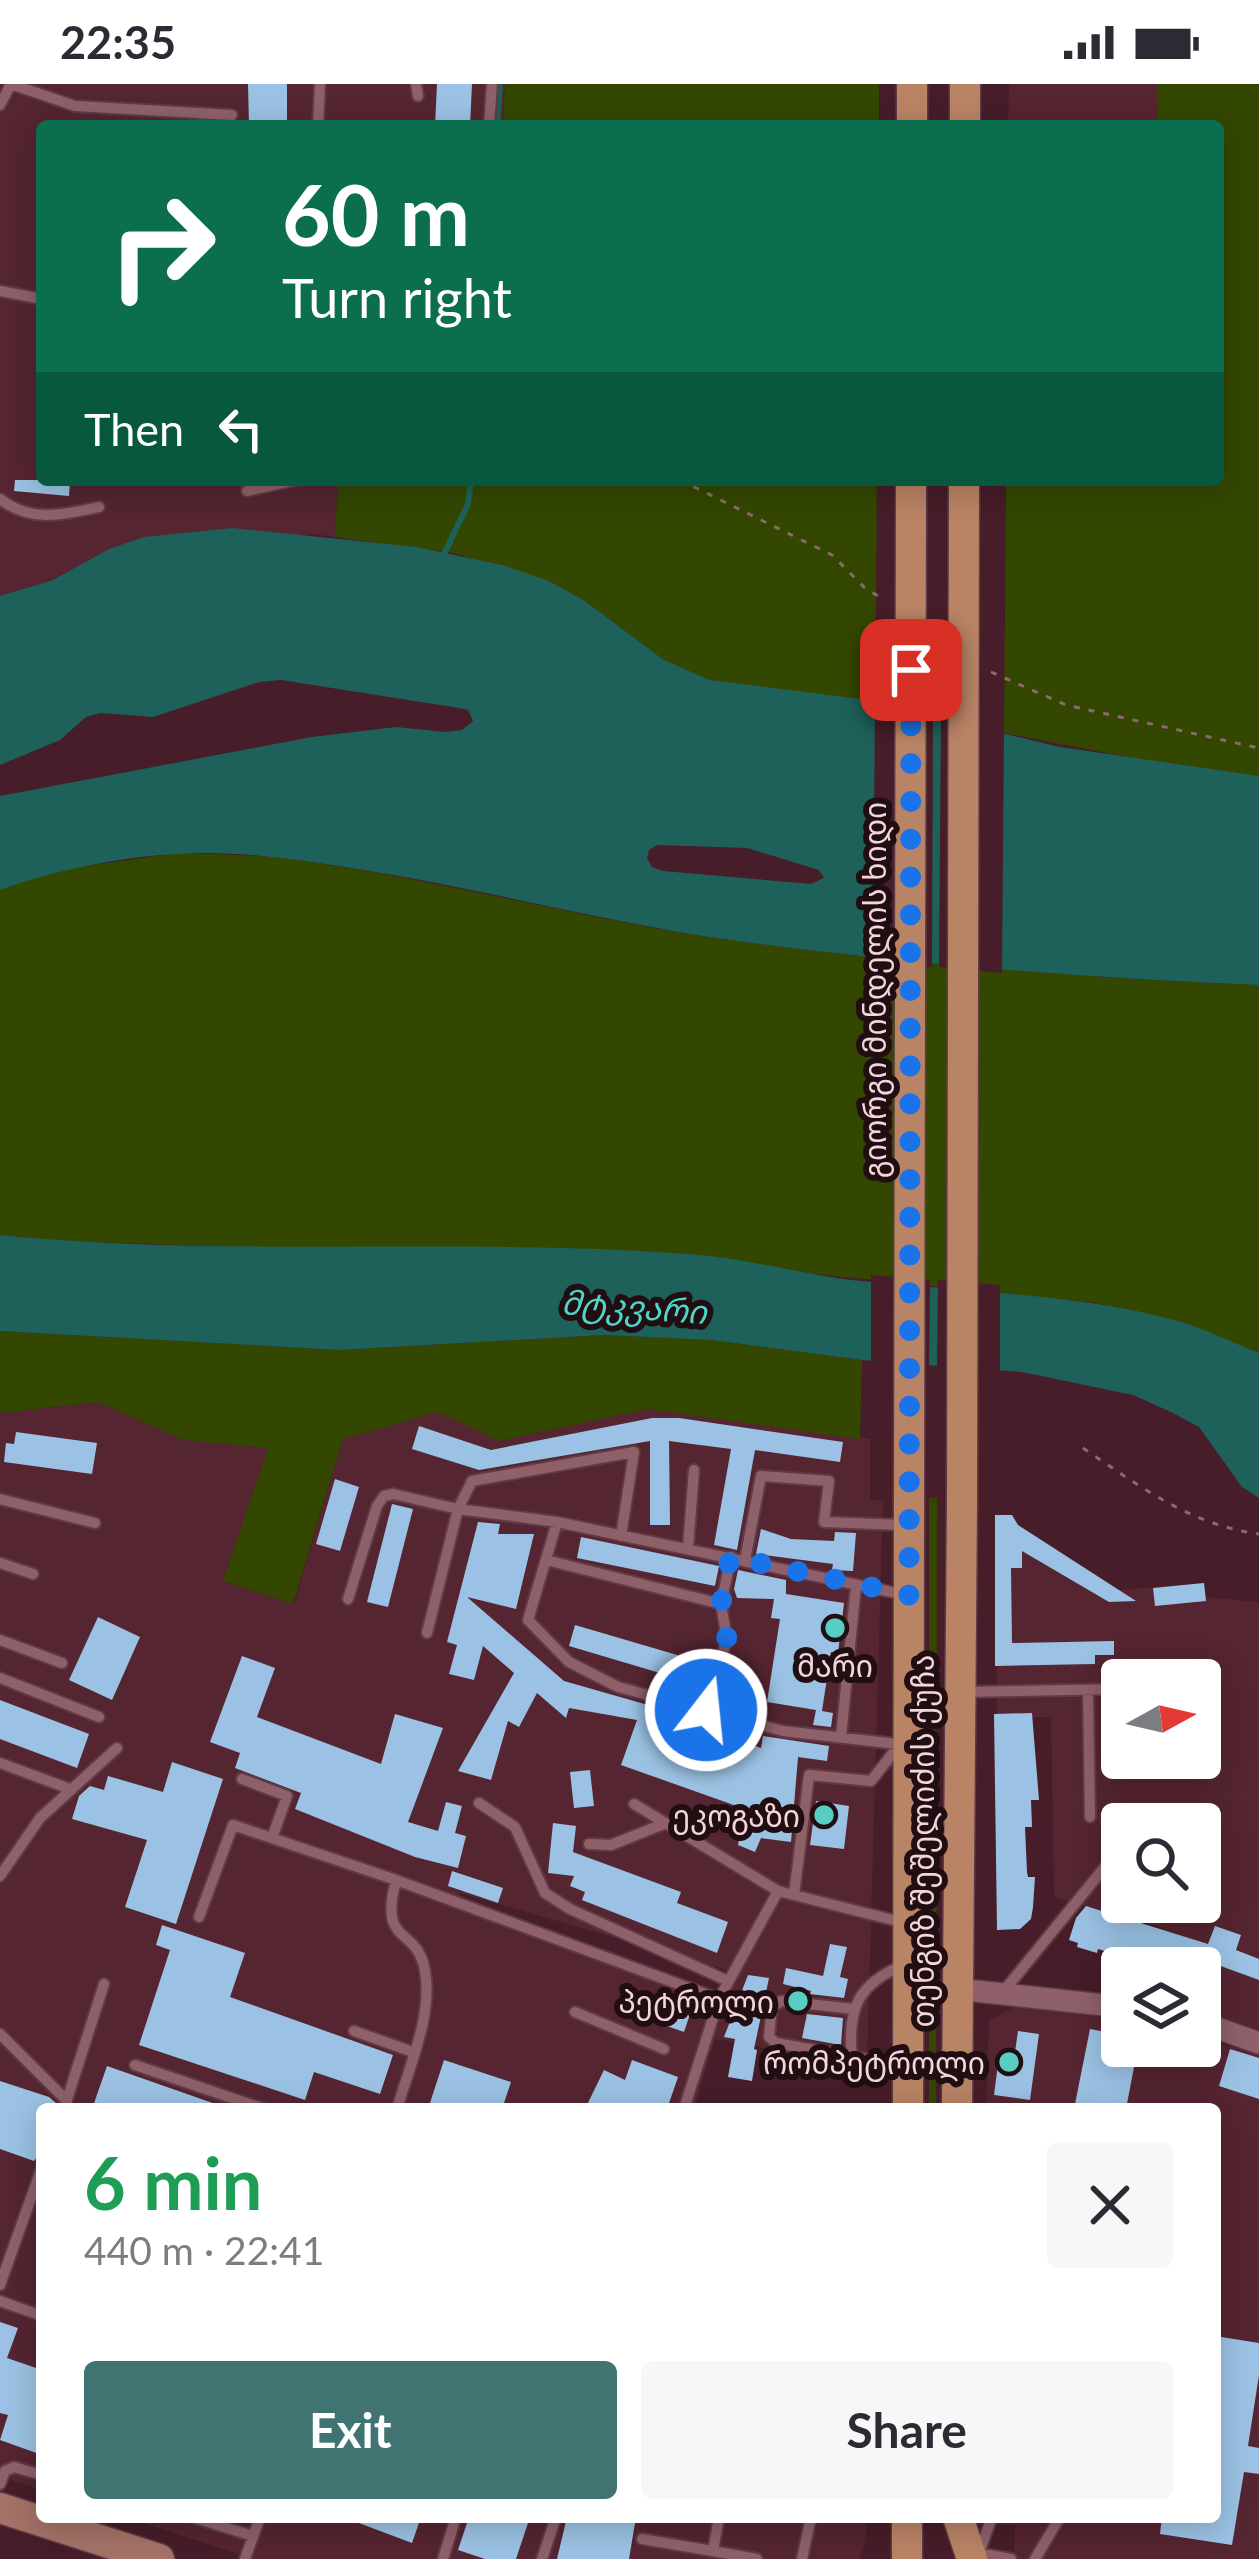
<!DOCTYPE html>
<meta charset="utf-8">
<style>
body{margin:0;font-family:Lato,"Noto Sans Georgian",sans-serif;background:#f7f7f7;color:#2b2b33;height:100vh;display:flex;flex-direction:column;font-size:45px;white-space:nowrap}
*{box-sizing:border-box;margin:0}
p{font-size:39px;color:#7c7c81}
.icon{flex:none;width:66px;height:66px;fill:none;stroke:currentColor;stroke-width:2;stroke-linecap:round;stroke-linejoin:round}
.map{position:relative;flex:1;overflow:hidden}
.sheet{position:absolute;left:36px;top:2019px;width:1185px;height:420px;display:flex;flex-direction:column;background:#fff;border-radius:12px;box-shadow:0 6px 30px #0003}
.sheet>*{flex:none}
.guide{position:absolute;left:36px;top:36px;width:1188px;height:366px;border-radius:12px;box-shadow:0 6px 30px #0003;background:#0b6e4f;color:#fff;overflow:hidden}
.needle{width:78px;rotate:82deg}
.tools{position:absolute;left:1101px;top:1575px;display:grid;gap:24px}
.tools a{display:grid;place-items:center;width:120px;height:120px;border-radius:12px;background:#fff;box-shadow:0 6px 30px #0003;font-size:60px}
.pin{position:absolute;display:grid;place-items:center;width:102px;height:102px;color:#fff;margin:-51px;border-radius:24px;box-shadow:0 6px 18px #0006}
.me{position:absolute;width:132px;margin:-66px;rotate:16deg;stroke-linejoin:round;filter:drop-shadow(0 0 9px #0008)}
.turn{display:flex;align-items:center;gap:42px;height:252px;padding:0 48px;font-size:54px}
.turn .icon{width:156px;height:156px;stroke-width:2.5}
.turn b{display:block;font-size:84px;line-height:102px}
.then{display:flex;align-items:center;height:114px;padding:0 48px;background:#0003;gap:24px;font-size:45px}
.round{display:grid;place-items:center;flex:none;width:126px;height:126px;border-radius:12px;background:#f7f7f7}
.head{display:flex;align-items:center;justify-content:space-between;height:204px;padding:0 48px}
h1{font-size:72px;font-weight:700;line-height:90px;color:#1e9e55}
.cta{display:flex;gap:24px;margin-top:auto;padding:24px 48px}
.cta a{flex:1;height:138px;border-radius:12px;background:#3f7473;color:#fff;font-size:48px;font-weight:700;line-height:138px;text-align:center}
.cta a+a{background:#f7f7f7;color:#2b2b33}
.status{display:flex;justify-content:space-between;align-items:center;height:84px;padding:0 60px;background:#fff;direction:ltr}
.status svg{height:33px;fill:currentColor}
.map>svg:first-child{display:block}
</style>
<div class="status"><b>22:35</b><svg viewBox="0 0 49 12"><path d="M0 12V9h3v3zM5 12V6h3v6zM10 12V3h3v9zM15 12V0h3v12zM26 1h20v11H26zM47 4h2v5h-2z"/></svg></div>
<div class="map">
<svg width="1259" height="2475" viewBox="0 0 1259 2475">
<rect width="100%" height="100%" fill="#461d28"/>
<path fill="#552531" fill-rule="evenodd" d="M0,0H505L503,42H42V396H338L335,453L312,450L79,482L53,496L0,512Z
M1009,0H1157V42H1008Z
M98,1318L183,1356L269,1364L223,1497L294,1520L343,1354L376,1342L438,1328L499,1357L648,1325L870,1355V1416L883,1417L867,1981L715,1955L694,2025H42V2406L0,2392V1329ZM460,1809L734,1888L727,1918L456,1825Z
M995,1431H1012L1022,1446L1118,1506L1204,1499L1206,1513L1259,1518V1946L1200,1927V1884H1156L1163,1844L1054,1813L1051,1633H997ZM1122,1596H1200V1674H1122ZM1122,1740H1200V1818H1122Z
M1018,1921L1122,1937V1962H1200V1955L1259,1969V2475H1014L1015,2441H972V2433H1215V2025H986L989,1936Z
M125,2433H866V2455L859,2475H253Z"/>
<path fill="#334700" d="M505,0H879V42H503Z
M1157,0H1259V692L1174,682L1004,649L1006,396H1218V42H1157Z
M338,396H877L875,619L710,596L664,576L585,517L549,497L453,469L335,453Z
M179,769C218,771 258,770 297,776C450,797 599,840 752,859C920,881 1090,894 1259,901V1269L1178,1237L1096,1219L564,1164L289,1165L66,1157L0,1151V806L58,786Z
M0,1247L339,1266L603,1251L711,1256L862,1276L860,1355L648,1325L499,1357L438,1328L343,1355L293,1520L223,1497L268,1364L183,1356L98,1318L0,1329Z
M929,1414H937L936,2025H929Z"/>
<path fill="#1e615a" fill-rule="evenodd" d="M233,444L417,463L506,482L549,497L585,517L664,576L710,596L860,615L1060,663L1259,692V901C1092,894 918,881 752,859C619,842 490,806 358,785C300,776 237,766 178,770C117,773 57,786 0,806V712L312,653L396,643L446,648L462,646L473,637L468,626L459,624L281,596L259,598L153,633L100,629L86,633L60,656L0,681V512L53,496L109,465L144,453ZM657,761L747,764L819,786L824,794L811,800L663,787L652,783L647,774L649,766Z
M0,1151C229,1174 460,1153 689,1170C744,1174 797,1189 851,1196C959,1208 1068,1208 1175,1236C1203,1244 1231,1258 1259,1269V1414L1242,1403L1199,1343L1171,1328L1133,1311L1022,1288L862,1276L711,1256L603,1251L339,1266L0,1247Z"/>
<path fill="#461d28" d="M875,612L933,626L932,883L873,877Z
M941,628L1004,643L1002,889L939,883Z
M871,1191L930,1196L929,1285L871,1283Z
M938,1196L1000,1201V1291L937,1285Z"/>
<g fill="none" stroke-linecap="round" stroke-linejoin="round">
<path stroke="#1e615a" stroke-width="6" d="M497,42L500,0
M445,468L468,420L471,396"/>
</g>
<path fill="#9bc2e4" d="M248,0H287V42H249Z
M437,0H472L470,42H435Z
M15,396H70L69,412L14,407Z
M652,1334H679L843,1358L840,1378L755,1366L737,1466L714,1461L731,1365L669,1357L670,1441H650V1357L479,1386L412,1365L419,1342L491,1366Z
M16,1348L97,1359L92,1390L4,1378L6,1359L14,1360Z
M335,1395L359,1403L340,1467L316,1460Z
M392,1420L413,1425L388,1523L367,1518Z
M995,1431H1012L1018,1441L1136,1517L1109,1518L1022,1467V1484H1011L1012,1559L1114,1557V1571H1095V1580L995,1582Z
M478,1438L500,1440L498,1450H534L516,1525L467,1513L564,1597L662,1625V1629L761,1664L763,1652L829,1662L827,1677L798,1673L791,1758L761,1754L755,1768L738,1761L745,1725L621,1681L637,1636L569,1624L566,1634L537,1609L519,1643L508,1637L491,1696L458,1687L514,1589L483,1562L474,1596L449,1590L457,1561L447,1558Z
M761,1445L791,1455L834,1457L835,1448L856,1449L853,1487L832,1486L833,1480L756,1470Z
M581,1453L719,1482L715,1502L577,1474Z
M738,1486L786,1496V1510L844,1519L838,1569L831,1568L822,1627L833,1629L831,1643L813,1641L816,1626L767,1618L780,1535L771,1534L774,1515L737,1514L734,1505Z
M1204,1499L1206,1517L1155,1522L1153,1504Z
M98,1533L140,1553L112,1616L69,1596Z
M575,1541L701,1578L696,1596L672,1588L670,1592L569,1562Z
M242,1572L275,1584L257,1633L381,1680L395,1630L443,1644L408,1738L438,1747L446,1718L462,1722L455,1749L466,1752L458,1784L415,1773L295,1725L301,1709L235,1684L240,1669L210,1658Z
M0,1616L89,1650L77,1684L0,1655Z
M1032,1629L1039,1716H1031L1032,1743H1025L1027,1788L1028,1793H1035L1033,1823L1031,1835L1020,1845L997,1846L994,1630Z
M172,1678L223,1695L176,1840L125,1823L147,1756L72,1735L79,1712L90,1702L104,1706L108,1692L163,1708Z
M590,1686L594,1722L574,1724L570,1688Z
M816,1717L849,1722L844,1765L810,1761Z
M553,1739L576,1742L573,1768L681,1808L677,1819L728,1838L717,1869L582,1816L585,1808L570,1802L574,1792L548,1789Z
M452,1787L503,1804L498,1819L448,1802Z
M1086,1822L1208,1860L1215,1842L1241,1851L1236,1866L1259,1875V1896L1196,1873L1193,1881L1150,1867L1146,1879L1098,1865L1097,1869L1077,1863L1078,1859L1069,1856L1076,1834Z
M162,1841L245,1869L230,1913L393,1971L380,2010L314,1988L305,2016L139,1961L170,1866L156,1861Z
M830,1860L847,1863L840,1893L848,1895L844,1914L810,1910L811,1907L783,1900L786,1884L823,1892Z
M748,1891L769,1894L754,1965L757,1966L752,1997L728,1993L735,1955L724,1953Z
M646,1908L692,1924L684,1948L638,1932Z
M807,1930L843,1934L841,1961L802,1954Z
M1090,1945L1122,1951V1962H1138L1126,2025H1074Z
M1018,1947L1039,1950L1030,2016L994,2011L998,1980L1013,1982Z
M1230,1965L1259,1974V2015L1219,2002Z
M444,1976L511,1998L502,2025H428Z
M632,1976L678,1993L667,2025H585L604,1986L625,1996Z
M107,1982L224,2023V2025H92Z
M0,1997L49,2013L56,2019L54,2025H42V2066L34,2077L0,2065Z
M0,2238L18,2244L7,2274L42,2286V2371L0,2356L8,2331L0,2329Z
M1215,2252L1259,2259V2291L1248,2362L1259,2364V2390L1244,2388L1232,2461L1160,2450L1162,2433H1215Z
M343,2433H421L412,2459Z
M469,2433H530L516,2475H485L458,2466Z
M567,2433H636L629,2475H557Z"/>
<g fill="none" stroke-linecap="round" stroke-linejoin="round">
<g stroke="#5e3b45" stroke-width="14">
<path id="service" d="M416,0L418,12
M0,21L11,0L75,22L232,31
M318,42L320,0
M489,42L492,0
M0,207L42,215
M247,407L296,396
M0,415C31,439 63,431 99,423
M0,1415L95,1439
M557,1438L528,1536L569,1578L618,1603L783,1647L906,1661
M688,1464L694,1386
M546,1476L721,1520
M745,1476L761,1392L829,1397L824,1438L903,1441
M0,1479L33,1490
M348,1515L377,1422L384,1412L393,1410L458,1425L557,1438L906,1511
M427,1549L458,1425L472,1397L634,1368L621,1452
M0,1556L62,1579
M0,1594L99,1633
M1088,1606L1090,1733
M962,1608L1121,1605
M706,1626L727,1555L721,1520L731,1473
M841,1653L856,1501
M0,1679L70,1705
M242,1695L287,1712L272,1754
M479,1719L515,1743L545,1809L570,1825L728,1897
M634,1720L778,1807
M589,1760L611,1761L666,1739
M0,1792L40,1734L117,1664
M396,1796C378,1864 417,1840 425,1887C433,1931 409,1983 397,2025
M794,1811L809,1691L871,1697L900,1660
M199,1833L233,1741L396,1796L719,1915
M1003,1908L1122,1762
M854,1925L781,1917L772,1923L769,1953L776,1959L905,1982
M575,1928L664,1965
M354,1947L413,1968
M0,1950L67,2017
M852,1974C847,1923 858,1900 905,1880
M135,1981L264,2025
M64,2025L104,1900
M684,2025L719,1915L778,1807L905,1839
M0,2201L42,2083
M0,2217L42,2232
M0,2400L5,2387L14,2383L42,2391
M192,2433L253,2452
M719,2433L713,2467L757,2475
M642,2455L713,2467
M979,2469L1011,2475
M978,2472L992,2433
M245,2475L260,2433
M443,2475L456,2433
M542,2475L556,2433
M802,2475L811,2433
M1035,2475L1060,2433"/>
</g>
<g stroke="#5e3b45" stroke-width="24">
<path id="minor" d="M957,1905L1122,1923
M1200,1938L1259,1959"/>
</g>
<g stroke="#5e3b45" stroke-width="33">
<path id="secondary" d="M0,2424L159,2475"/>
</g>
<g stroke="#5e3b45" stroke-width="33">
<path id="primary" d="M912,42V0
M965,42V0
M908,2025L909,1417
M957,2025L962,1417
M958,2433L972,2475
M907,2475V2433"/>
</g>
<path stroke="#8c6871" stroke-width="3" stroke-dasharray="6 9" stroke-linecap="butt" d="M680,396L832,471L864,503L884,516
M991,588L1066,621L1259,664
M1083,1364C1139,1402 1191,1441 1259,1450"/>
<use href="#service" stroke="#90606a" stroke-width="10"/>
<use href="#minor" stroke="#90606a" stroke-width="21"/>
<use href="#secondary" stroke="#a47267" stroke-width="30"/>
<use href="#primary" stroke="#b98365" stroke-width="30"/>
<g stroke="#5e3b45" stroke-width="33" stroke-linecap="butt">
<path id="primary-bridge" d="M909,1417L911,396
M962,1417L964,396"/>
</g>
<use href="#primary-bridge" stroke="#b98365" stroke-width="30"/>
</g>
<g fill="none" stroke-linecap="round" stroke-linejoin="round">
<path stroke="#1a73e8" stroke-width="21" stroke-dasharray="0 37.8" d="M706,1626L727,1555L721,1520L730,1473L909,1511L911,586"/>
</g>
<g fill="#57cec1" stroke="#210e12" stroke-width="4.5">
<circle cx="835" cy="1544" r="12"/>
<circle cx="824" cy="1731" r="12"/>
<circle cx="798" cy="1917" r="12"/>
<circle cx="1009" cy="1978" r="12"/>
</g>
<g text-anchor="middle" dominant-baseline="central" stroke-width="12" stroke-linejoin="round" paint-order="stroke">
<g font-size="30" fill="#f2d6db" stroke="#210e12">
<text transform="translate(874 906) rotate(-90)">გიორგი მინდელის ხიდი</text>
<text transform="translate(922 1757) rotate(-90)">თენგიზ შეშელიძის ქუჩა</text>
</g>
<g font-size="30" fill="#f2d6db" stroke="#210e12" text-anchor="end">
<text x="835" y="1581" text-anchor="middle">მარი</text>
<text x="800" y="1731">ეკოგაზი</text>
<text x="774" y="1917">პეტროლი</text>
<text x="985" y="1978">რომპეტროლი</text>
</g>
<g font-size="33" font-style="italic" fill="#4fd6c8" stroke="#210e12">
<text transform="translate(634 1222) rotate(4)">მტკვარი</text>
</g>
</g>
</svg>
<div class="tools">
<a><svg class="needle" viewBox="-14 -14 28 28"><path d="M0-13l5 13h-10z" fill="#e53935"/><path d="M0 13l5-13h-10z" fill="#7c7c81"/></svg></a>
<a><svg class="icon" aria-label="search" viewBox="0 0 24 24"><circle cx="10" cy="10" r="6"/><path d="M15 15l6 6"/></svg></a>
<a><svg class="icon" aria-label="layers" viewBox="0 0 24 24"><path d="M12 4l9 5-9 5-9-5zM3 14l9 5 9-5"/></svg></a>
</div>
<div class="pin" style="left:911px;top:586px;background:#d93025"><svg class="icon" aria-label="arrive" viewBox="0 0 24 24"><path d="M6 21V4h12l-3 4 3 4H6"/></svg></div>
<svg class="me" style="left:706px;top:1626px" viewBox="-20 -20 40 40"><circle r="17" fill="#1a73e8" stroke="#fff" stroke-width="3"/><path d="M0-11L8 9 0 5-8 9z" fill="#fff"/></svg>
<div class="guide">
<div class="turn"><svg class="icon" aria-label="right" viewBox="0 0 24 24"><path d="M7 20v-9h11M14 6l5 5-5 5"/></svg><div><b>60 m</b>Turn right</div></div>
<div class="then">Then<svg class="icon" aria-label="left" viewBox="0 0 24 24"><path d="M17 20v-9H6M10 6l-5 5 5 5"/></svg></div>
</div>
<section class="sheet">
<div class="head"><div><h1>6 min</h1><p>440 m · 22:41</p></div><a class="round"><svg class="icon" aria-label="close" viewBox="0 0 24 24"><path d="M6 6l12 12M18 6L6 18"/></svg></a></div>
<div class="cta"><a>Exit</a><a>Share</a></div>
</section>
</div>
